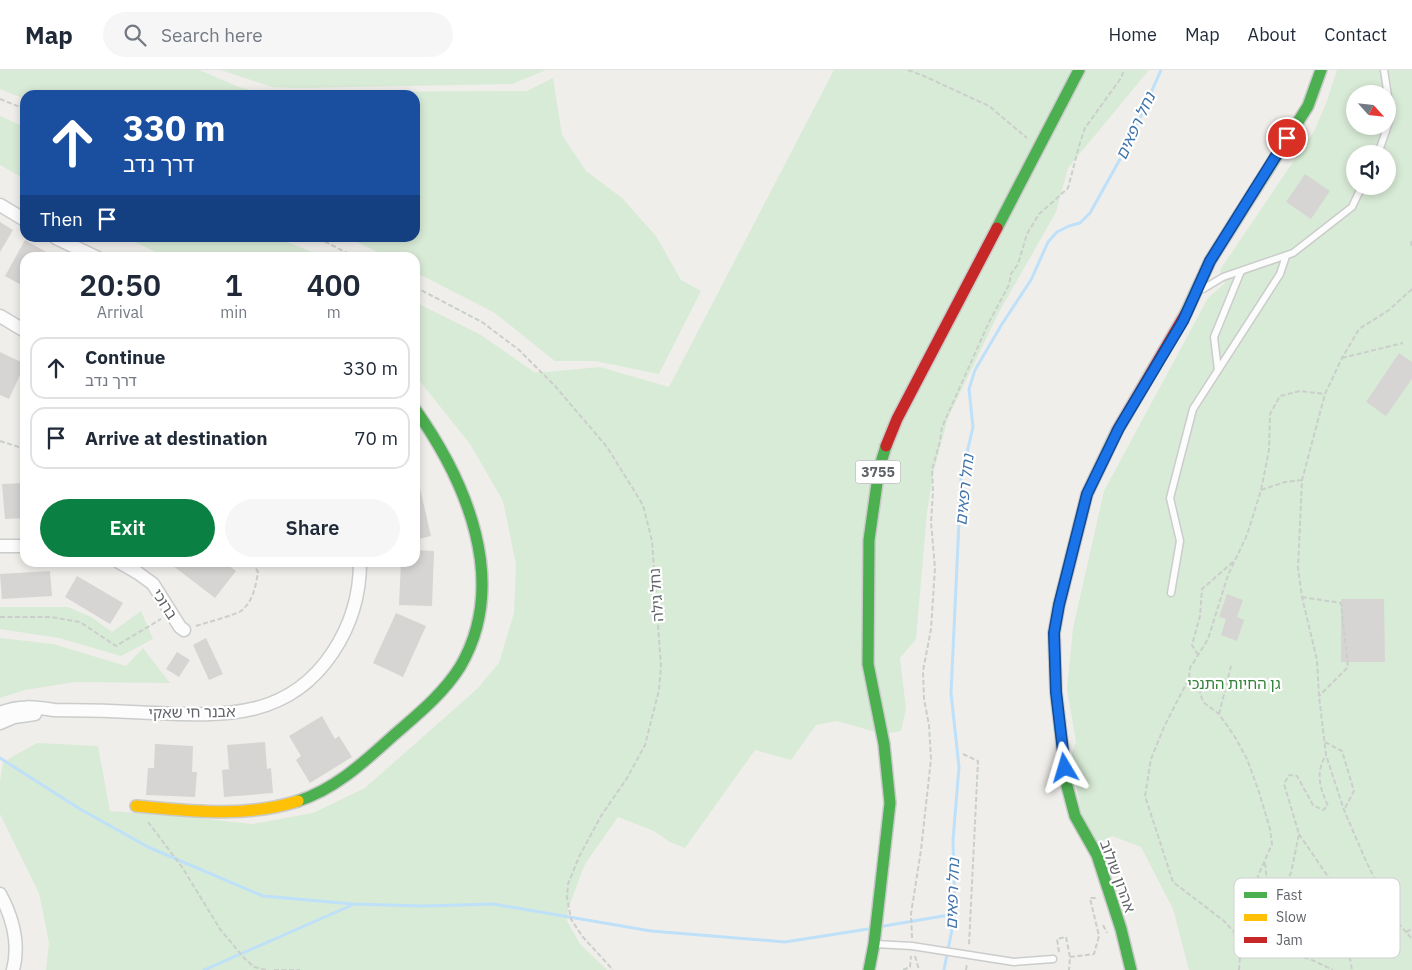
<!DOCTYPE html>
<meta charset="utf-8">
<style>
body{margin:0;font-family:"IBM Plex Sans","Noto Sans Hebrew",sans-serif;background:#f6f6f7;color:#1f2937;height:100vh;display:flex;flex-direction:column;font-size:19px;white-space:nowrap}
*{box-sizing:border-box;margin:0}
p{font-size:16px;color:#747a83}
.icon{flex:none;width:28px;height:28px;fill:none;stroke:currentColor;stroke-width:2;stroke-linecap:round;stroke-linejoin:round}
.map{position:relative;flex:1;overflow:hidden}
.drawer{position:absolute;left:20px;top:182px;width:400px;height:315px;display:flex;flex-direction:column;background:#fff;border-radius:15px;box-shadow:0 2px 8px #0003}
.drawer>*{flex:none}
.top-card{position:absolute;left:20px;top:20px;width:400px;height:152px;border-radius:15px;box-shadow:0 2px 8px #0003;background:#1a4fa0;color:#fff;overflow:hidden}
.needle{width:32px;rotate:117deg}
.buttons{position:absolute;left:1346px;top:15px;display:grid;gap:10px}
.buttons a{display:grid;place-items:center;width:50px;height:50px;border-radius:50%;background:#fff;box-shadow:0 2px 8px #0003;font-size:25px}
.pin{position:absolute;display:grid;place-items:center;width:42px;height:42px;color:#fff;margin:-21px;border:2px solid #fff;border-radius:50%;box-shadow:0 1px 5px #0007}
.me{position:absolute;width:55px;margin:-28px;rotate:353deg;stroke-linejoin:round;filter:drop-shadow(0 0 4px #0008)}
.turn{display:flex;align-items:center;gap:18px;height:105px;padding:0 20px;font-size:22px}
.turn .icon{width:65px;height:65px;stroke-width:2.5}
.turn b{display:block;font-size:35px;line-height:42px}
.then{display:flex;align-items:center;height:48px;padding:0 20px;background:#0003;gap:10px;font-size:19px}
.eta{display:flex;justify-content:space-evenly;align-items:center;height:85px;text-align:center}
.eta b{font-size:30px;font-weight:600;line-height:35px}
.action{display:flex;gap:10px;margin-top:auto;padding:10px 20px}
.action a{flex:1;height:58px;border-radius:30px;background:#0b8043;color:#fff;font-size:20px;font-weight:600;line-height:58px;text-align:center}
.action a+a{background:#f6f6f7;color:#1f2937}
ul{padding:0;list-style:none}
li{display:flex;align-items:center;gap:15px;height:62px;margin:0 10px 8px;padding:0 10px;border:2px solid #e0e1e3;border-radius:15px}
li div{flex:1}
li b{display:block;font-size:19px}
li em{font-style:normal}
header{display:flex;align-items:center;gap:30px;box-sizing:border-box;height:70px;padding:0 25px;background:#fff;border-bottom:1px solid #e0e1e3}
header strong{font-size:24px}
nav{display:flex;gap:28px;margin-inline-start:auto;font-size:18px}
.search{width:350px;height:45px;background:#f6f6f7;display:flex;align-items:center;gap:12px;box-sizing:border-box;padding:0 18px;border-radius:28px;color:#747a83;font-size:19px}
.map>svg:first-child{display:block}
</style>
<header>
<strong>Map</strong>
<div class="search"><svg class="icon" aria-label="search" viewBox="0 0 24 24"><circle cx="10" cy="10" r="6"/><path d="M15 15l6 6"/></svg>Search here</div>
<nav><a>Home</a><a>Map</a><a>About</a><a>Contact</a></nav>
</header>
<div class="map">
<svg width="1412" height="900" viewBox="0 0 1412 900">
<rect width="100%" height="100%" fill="#efeeea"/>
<path fill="#d8ebd6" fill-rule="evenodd" d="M0,0H199L239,17L269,25H25V29L0,19Z
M221,0H546L512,14L296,18L272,17Z
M834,0H1149L1068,98L1056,142L999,242L948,348L934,400L927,442L916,569L900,588L906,639L901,661L883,664L837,651L816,655L791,690L755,680L685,778L670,772L654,761L618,747L585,794L568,839L567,851L580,874L607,900H46L49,873L39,823L0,744V712L3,692L37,673L98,676L110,741L180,746L252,754L313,743L365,718L477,619L499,593L514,543L516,494L503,431L470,374L415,305V232L481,265L534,302H546L600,297L669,317Z
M1337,0H1412V900H1189L1173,839L1141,777L1112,766L1096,775L1082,746L1071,687L1076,672L1067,619L1073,558L1104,421L1208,228L1225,213L1220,200L1314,61L1327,31ZM1355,24H1388V56H1355ZM1355,84H1388V116H1355Z
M553,8L562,65L586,101L622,128L656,166L681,210L701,221L659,304L595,291H555L495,243L415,202V188L387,187L349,168H415V25H325L347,22L527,21Z
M0,46L25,57V109L0,95Z
M127,168H278L324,187H166Z
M0,537H68L91,547L112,562L141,541L153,569L121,586L59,568L0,559Z
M0,568L53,574L126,596L143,578L170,613L74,612L25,620L0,628Z"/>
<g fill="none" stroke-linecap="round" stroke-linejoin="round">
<path stroke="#bfe0f9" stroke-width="3" d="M0,688L80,739L148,777L263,826L353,834L424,836L493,834L651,861L785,872L868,859
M884,856L955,844
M204,900L352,835
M944,900L955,844L953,770L959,697L951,623L961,409L973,357L969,319L975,300L1002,254L1031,210L1048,172L1057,162L1069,156L1080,153L1090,143L1129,73L1161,0"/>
</g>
<path fill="#d6d5d3" d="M1305,104L1330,121L1311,149L1286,132Z
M0,152L13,160L0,182Z
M25,170L57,188H25V217L5,206Z
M0,282L25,294L9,329L0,325Z
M1399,283L1412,292V309L1386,346L1366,332Z
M25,413V448L5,449L2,414Z
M419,414L431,466L415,470V415Z
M415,480L434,481L432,536L399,535L401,492H415Z
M168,492H224L236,501L215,528Z
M50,501L52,526L2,529L0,504Z
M77,506L123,533L110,554L65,527Z
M1227,524L1243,530L1237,547L1244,550L1237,571L1221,565L1226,549L1219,547Z
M1341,529H1384L1385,592H1341Z
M396,543L426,556L403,607L373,593Z
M206,568L223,604L209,610L193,575Z
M177,582L190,590L179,607L166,599Z
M322,646L335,669L339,666L352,687L310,713L296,690L301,686L289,666Z
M265,672L267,699L271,698L273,723L224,727L222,700L229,699L227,675Z
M155,674L193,676L192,702H197L195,727L146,725L148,698H154Z"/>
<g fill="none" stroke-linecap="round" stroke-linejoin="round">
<g stroke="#cbcccc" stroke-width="9">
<path id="lane" d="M1378,84L1391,46L1384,0
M1203,219L1223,207L1293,183L1352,137L1362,116
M1218,300L1214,267L1241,201
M1171,523L1180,471L1170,428L1193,339L1280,204L1286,186
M875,874L912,876L1014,892L1053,889"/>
</g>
<g stroke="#cbcccc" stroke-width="15">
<path id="street" d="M0,135L25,150
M56,168L98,188
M0,246L25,261
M0,476H25
M119,492L138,503L153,514L180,557L184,560
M0,643C18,635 35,637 54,640C87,640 120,641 153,643C225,646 289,649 333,582C351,555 360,525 360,492
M0,653L14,647L35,644
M0,824C13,848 20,873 13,900"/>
</g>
<g stroke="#cacacb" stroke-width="14">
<path id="fast" d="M997,158L1079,0
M1186,243L1210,191L1308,36L1321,0
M1117,361L1087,424L1059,535L1054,563L1056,622L1067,716L1075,746L1097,785L1121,859L1131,900
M298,731C336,719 365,691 394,665C418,644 443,624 460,597C510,512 466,411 415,339
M869,900L874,874L890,733L884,674L868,594L869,470L879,399L886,376"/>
</g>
<g stroke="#cacacb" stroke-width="14">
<path id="slow" d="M136,736C191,741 245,748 298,731"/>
</g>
<g stroke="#cacacb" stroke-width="14">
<path id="jam" d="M1117,361L1186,243
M886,376L897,349L997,158"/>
</g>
<path stroke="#cacfcc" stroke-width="2" stroke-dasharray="5 2.5" stroke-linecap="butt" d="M908,0L924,6L989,36L1027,68
M0,29L25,39
M318,168L357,188
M1412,171L1411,173L1412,178
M415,217L482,252L519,280L555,316L607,377L643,435L652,471L661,597L659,620L645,675L627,708L601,746L579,787L568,814L567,828L571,849L582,866L613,900
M1412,219L1389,240L1359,259L1342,288L1325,324L1302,410L1298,498L1302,527L1317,590L1319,626L1326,685L1344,740L1366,791L1394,848L1412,869
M1342,288L1403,273
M0,371L25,379
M1261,420L1285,412L1302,410
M1302,527L1341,533L1348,597L1319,626
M0,547H51L80,552L116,576L161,549
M196,556C205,553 235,545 241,541C253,532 256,515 258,502L252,492
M1198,585L1192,575L1200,546L1202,519L1233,492
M1189,608L1198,615L1203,632L1219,644L1235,667L1247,689L1259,722L1270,759L1272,774L1258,806L1256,827L1270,875
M1219,644L1231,596
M1325,672L1342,681L1354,721L1344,740
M963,684L978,691L969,875
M148,752L182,797L220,859L244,888L254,897L267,900
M1299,764L1337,820L1367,861L1371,877L1364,876L1350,867L1347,870L1352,900
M1265,793L1268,821L1276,830L1291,803L1299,764L1284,714L1289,705L1297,706L1313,735L1323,740L1328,736C1320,718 1315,703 1326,685
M1103,855L1107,863
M1406,862L1412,859
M912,868L911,844L921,780L931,689L929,655L924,629L923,601L931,559L935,498L931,452L933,422L932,400L940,371L942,357L989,252L1009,215L1011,204L1018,194L1027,164L1039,144L1068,118L1079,76L1085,58L1121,8L1124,0
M1251,881L1224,851L1173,812L1145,726L1151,689L1164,657L1189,608L1190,598L1208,569L1228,505L1247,465L1261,420L1269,380L1270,344L1280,326L1300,321L1325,324
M1059,882L1057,869L1066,867L1070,887L1069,900
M915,886L919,900
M1070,887L1094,884L1099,866L1090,828H1096
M274,900H300
M903,900L910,897L911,886
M966,900L967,893
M1239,900L1240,887L1263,875H1270L1287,884L1310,889L1333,900"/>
<use href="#lane" stroke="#fdfcfc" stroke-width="6"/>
<use href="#street" stroke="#fdfcfc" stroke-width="12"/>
<use href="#fast" stroke="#4caf50" stroke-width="11"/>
<use href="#slow" stroke="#ffc107" stroke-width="11"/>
<use href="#jam" stroke="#c62828" stroke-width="11"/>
</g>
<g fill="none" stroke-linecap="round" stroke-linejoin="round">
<g stroke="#114b97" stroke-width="12">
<path id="route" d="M1065,698L1056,622L1054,563L1059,535L1087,424L1119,358L1183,251L1210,191L1287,68"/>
</g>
<use href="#route" stroke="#1a73e8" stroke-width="9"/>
</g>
<g text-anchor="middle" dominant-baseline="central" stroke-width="4.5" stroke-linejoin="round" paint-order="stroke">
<rect fill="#fff" stroke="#8f9295" stroke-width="1" x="855.5" y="390.5" width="45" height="23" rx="4"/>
<g font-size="14" font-weight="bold" fill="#5f6368">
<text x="878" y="402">3755</text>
</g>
<g font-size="15" fill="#5f6368" stroke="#fff">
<text transform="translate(656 525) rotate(-94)">נחל גילה</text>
<text transform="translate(165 534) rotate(57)">ברוכי</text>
<text transform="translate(192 642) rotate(-1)">אבנר חי שאקי</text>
<text transform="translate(1118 806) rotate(70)">אהרון שולוב</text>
</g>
<g font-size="15" fill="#348238" stroke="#fff">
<text x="1234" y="613">גן החיות התנכי</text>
</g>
<g font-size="16" font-style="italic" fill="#4174aa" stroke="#fff">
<text transform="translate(1135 56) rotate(-65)">נחל רפאים</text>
<text transform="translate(964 420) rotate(-84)">נחל רפאים</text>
<text transform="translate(952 824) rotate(-88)">נחל רפאים</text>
</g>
</g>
<rect x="1234" y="808" width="166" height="80" rx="8" fill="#fff" stroke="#cfd0d2" stroke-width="1"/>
<rect x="1244" y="822" width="23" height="6" fill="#4caf50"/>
<rect x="1244" y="844" width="23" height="7" fill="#ffc107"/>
<rect x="1244" y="867" width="23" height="6" fill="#c62828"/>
<g font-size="14" fill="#5f6368">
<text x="1276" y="830">Fast</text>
<text x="1276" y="852">Slow</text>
<text x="1276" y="875">Jam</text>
</g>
</svg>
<div class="buttons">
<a><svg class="needle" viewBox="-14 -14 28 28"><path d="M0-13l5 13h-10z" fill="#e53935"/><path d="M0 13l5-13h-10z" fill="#747a83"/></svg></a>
<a><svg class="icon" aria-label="sound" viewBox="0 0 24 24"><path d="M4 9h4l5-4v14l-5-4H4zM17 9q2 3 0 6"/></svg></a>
</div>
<div class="pin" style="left:1287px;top:68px;background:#d93025"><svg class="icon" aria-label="arrive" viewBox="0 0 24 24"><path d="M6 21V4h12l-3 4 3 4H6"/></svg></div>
<svg class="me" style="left:1065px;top:698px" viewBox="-20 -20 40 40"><path d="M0-17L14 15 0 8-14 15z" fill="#1a73e8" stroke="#fff" stroke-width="4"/></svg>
<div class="top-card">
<div class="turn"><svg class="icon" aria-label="ahead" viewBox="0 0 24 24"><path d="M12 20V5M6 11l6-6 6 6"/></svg><div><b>330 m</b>דרך נדב</div></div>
<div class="then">Then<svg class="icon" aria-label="arrive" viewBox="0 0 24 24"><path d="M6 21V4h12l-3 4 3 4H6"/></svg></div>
</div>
<section class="drawer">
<div class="eta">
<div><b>20:50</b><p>Arrival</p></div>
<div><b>1</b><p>min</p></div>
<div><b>400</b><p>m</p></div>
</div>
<ul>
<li><svg class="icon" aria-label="ahead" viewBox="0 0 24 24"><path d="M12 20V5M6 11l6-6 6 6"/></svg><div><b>Continue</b><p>דרך נדב</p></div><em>330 m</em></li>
<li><svg class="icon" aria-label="arrive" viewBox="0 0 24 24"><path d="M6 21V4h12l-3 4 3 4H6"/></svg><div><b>Arrive at destination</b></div><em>70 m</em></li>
</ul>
<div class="action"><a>Exit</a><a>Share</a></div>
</section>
</div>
